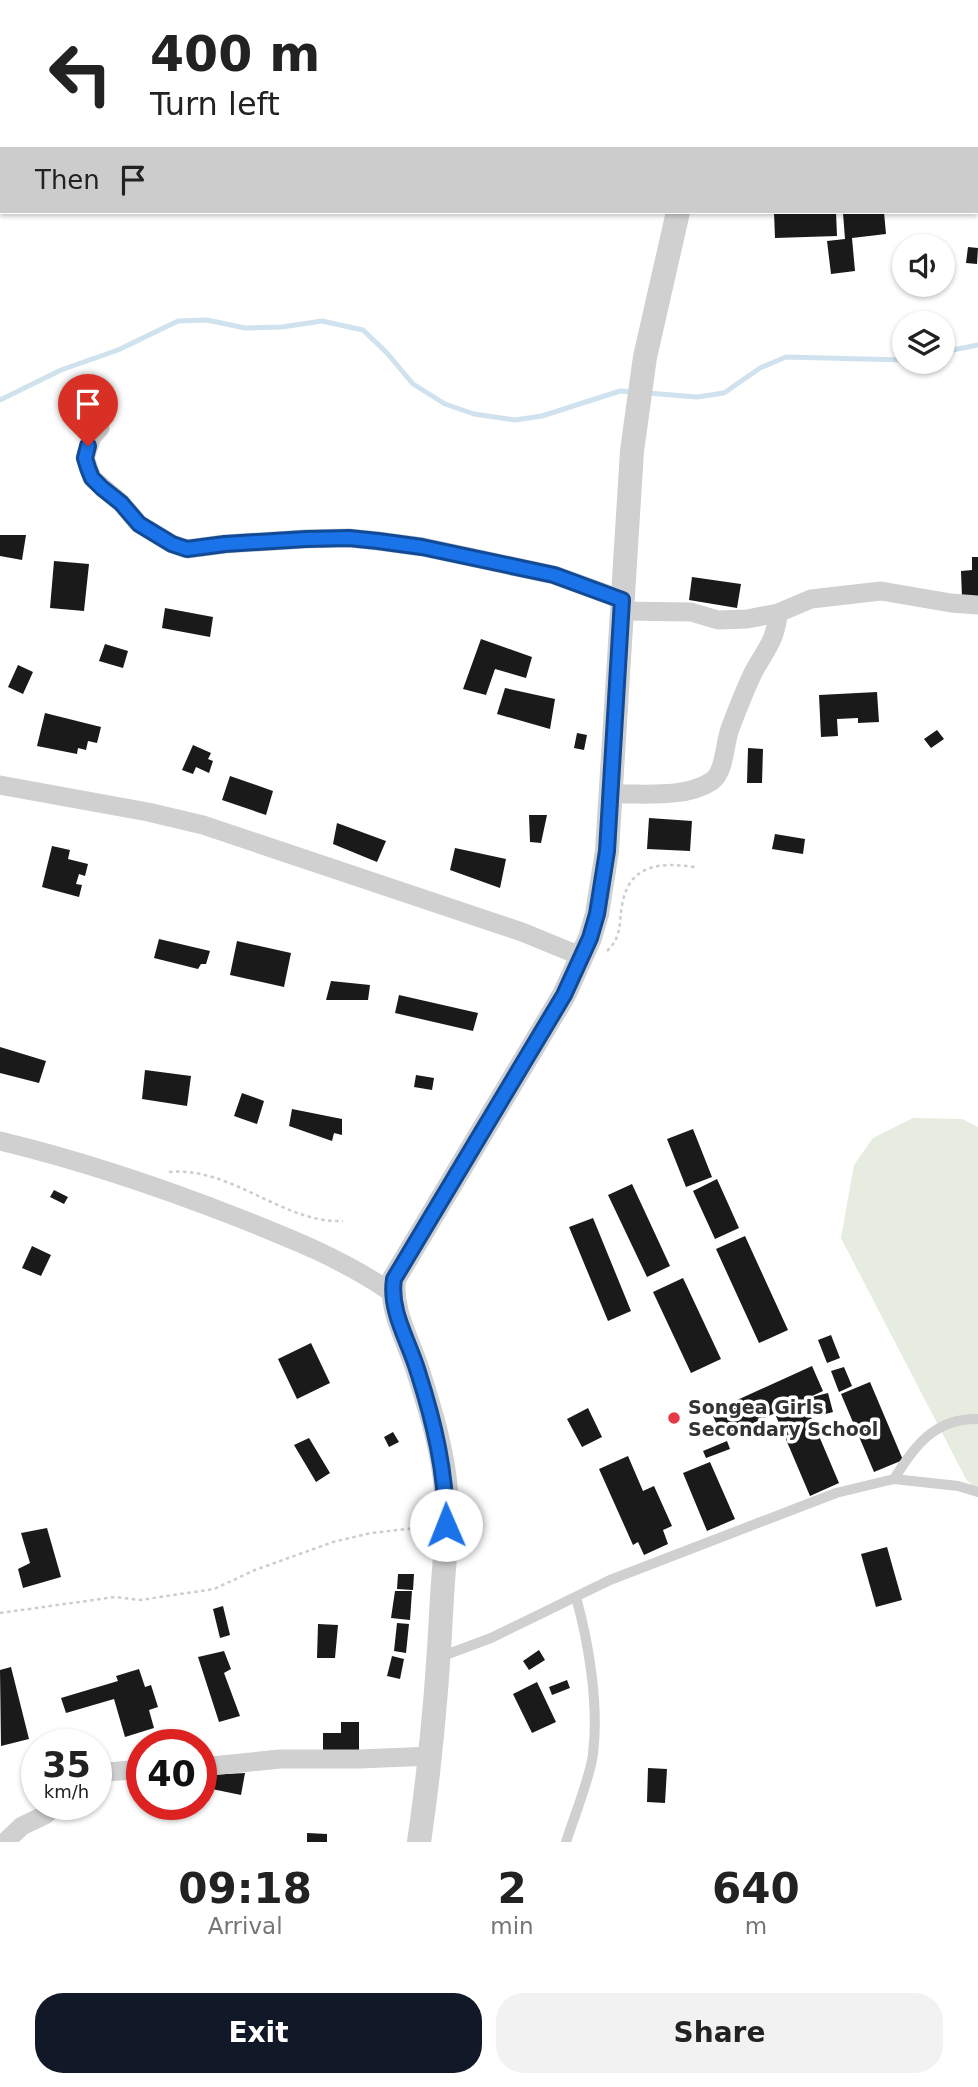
<!DOCTYPE html>
<style>
body{margin:0;font-family:"DejaVu Sans",sans-serif;background:#f2f2f2;color:#222;height:100vh;display:flex;flex-direction:column;font-size:26px;white-space:nowrap}
*{box-sizing:border-box;margin:0}
p{font-size:23px;color:#767676}
.icon{flex:none;width:38px;height:38px;fill:none;stroke:currentColor;stroke-width:2;stroke-linecap:round;stroke-linejoin:round}
.map{position:relative;height:1842px;overflow:hidden}
.panel{display:flex;flex-direction:column;background:#fff;flex:1}
.panel>*{flex:none}
.top-card{position:absolute;left:0px;top:0px;width:978px;height:214px;box-shadow:0 2px 5px #0004;background:#fff;color:#222;overflow:hidden}
.controls{position:absolute;left:892px;top:234px;display:grid;gap:14px}
.controls a{display:grid;place-items:center;width:63px;height:63px;border-radius:50%;background:#fff;box-shadow:0 2px 5px #0004;font-size:35px}
.speed{position:absolute;left:21px;top:1729px;display:flex;gap:14px;font-size:35px;font-weight:700;text-align:center}
.speed>*{display:grid;place-content:center;width:91px;height:91px;border-radius:50%;background:#fff;box-shadow:0 2px 5px #0004;line-height:1}
.speed small{font-size:18px;font-weight:400}
.speed .limit{border:10px solid #d22;background:#fff;color:#111}
.pin{position:absolute;display:grid;place-items:center;width:60px;height:60px;color:#fff;margin:-72px -30px;border-radius:50% 50% 50% 0;rotate:-45deg;box-shadow:0 0 7px #0007}
.pin .icon{rotate:45deg}
.me{position:absolute;width:77px;margin:-38px;rotate:359deg;stroke-linejoin:round;filter:drop-shadow(0 0 5px #0008)}
.turn{display:flex;align-items:center;gap:24px;height:147px;padding:0 35px;font-size:32px}
.turn .icon{width:91px;height:91px;stroke-width:2.5}
.turn b{display:block;font-size:49px;line-height:60px}
.then{display:flex;align-items:center;height:66px;padding:0 35px;background:#0003;gap:14px;font-size:26px}
.eta{display:flex;justify-content:space-evenly;align-items:center;height:119px;text-align:center}
.eta b{font-size:42px;font-weight:800;line-height:49px}
.cta{display:flex;gap:14px;margin-top:auto;padding:14px 35px}
.cta a{flex:1;height:80px;border-radius:28px;background:#111827;color:#fff;font-size:28px;font-weight:800;line-height:80px;text-align:center}
.cta a+a{background:#f2f2f2;color:#222}
.map>svg:first-child{display:block}
</style>
<div class="map">
<svg width="978" height="1842" viewBox="0 0 978 1842">
<rect width="100%" height="100%" fill="#fff"/>
<path fill="#e6ecdf" d="M913,1118L962,1119L978,1127V1492L966,1479L841,1238L854,1165L873,1138Z"/>
<g fill="none" stroke-linecap="round" stroke-linejoin="round">
<path stroke="#cfe2ee" stroke-width="5" d="M943,352L978,345
M647,393L697,397L724,393L760,368L786,357L905,360
M0,400L61,370L118,350L178,321L207,320L245,328L282,327L322,321L363,330L387,353L413,384L445,404L474,414L515,420L542,416L620,391L634,392"/>
</g>
<path fill="#1a1a1a" d="M774,212H836L837,236L775,238Z
M884,212L886,234L852,238L855,271L831,274L827,241L845,239L843,213Z
M968,247L978,248L977,264L966,263Z
M0,535H26L22,560L0,556Z
M972,557H978V598H962L961,571L972,570Z
M54,561L89,564L84,611L50,608Z
M692,577L741,584L737,608L689,600Z
M165,608L213,617L210,637L162,628Z
M481,639L532,657L526,678L495,669L486,695L463,689Z
M105,644L128,651L123,668L99,661Z
M18,665L33,672L23,694L8,687Z
M505,688L555,699L550,729L497,714Z
M877,692L879,722L858,723V718L837,719L838,736L821,737L819,695Z
M45,713L101,727L97,743L88,741L86,750L78,748L77,754L37,746Z
M937,730L944,739L931,748L924,739Z
M577,733L587,735L584,750L574,748Z
M193,745L211,753L208,759L213,761L209,773L196,767L193,774L182,770Z
M748,748L763,749L762,783H747Z
M230,776L273,791L266,815L222,800Z
M529,815H547L541,843L530,842Z
M649,818L692,821L690,851L647,849Z
M337,823L386,841L377,862L333,844Z
M775,834L805,839L803,854L772,849Z
M52,846L70,850L68,859L88,864L85,876L79,874L76,884L82,885L79,897L42,887Z
M455,848L506,859L500,888L450,870Z
M159,939L210,951L206,964H201L198,969L154,958Z
M237,941L291,953L284,987L230,975Z
M331,981L370,985L368,1000H326Z
M399,995L478,1013L473,1031L395,1013Z
M0,1047L46,1061L39,1083L0,1073Z
M145,1070L191,1076L187,1106L142,1099Z
M416,1075L434,1078L432,1090L414,1087Z
M242,1093L264,1101L257,1124L234,1116Z
M292,1109L342,1119V1135L334,1133L332,1141L289,1126Z
M693,1129L712,1177L686,1187L667,1139Z
M717,1179L739,1228L715,1239L693,1191Z
M632,1184L670,1266L647,1277L608,1195Z
M54,1190L68,1197L64,1204L50,1197Z
M593,1218L631,1311L608,1321L569,1227Z
M745,1236L788,1330L759,1343L716,1249Z
M32,1246L51,1255L41,1276L22,1268Z
M683,1278L721,1359L691,1373L653,1292Z
M831,1335L840,1358L827,1363L818,1340Z
M311,1343L330,1383L297,1399L278,1359Z
M812,1366L823,1391L723,1437L711,1412Z
M844,1367L852,1386L839,1392L831,1371Z
M870,1382L903,1460L874,1472L841,1394Z
M828,1393L833,1412L818,1416L812,1397Z
M805,1403L839,1483L810,1496L776,1416Z
M588,1408L602,1437L582,1447L567,1419Z
M393,1432L399,1442L389,1447L384,1437Z
M309,1438L330,1473L316,1482L294,1445Z
M727,1441L730,1449L706,1458L703,1451Z
M628,1456L643,1491L654,1486L672,1526L663,1530L668,1544L644,1555L638,1542L633,1545L599,1469Z
M710,1462L735,1519L707,1531L683,1473Z
M47,1528L61,1577L23,1588L18,1569L30,1563L21,1533Z
M887,1547L902,1600L876,1607L861,1554Z
M398,1574H414L413,1590L397,1589Z
M395,1591H412L410,1620L391,1618Z
M223,1606L230,1635L220,1638L213,1609Z
M397,1623L409,1624L406,1653L394,1651Z
M318,1624L338,1625L335,1658H317Z
M539,1650L545,1660L529,1670L523,1661Z
M224,1651L231,1669L224,1673L240,1716L219,1722L198,1657Z
M392,1656L404,1659L400,1679L387,1676Z
M11,1667L29,1739L1,1746L0,1670Z
M139,1669L145,1687L151,1685L158,1707L149,1710L154,1728L125,1737L114,1699L66,1713L61,1698L118,1681L116,1676Z
M567,1680L570,1688L552,1695L549,1687Z
M537,1682L556,1722L532,1733L513,1694Z
M341,1722H359V1751H323V1733H341Z
M648,1768L667,1769L665,1803L647,1802Z
M245,1773L241,1795L207,1788L208,1775Z
M307,1833L327,1834V1842H307Z"/>
<g fill="none" stroke-linecap="round" stroke-linejoin="round">
<path stroke="#cdcdcd" stroke-width="2.5" stroke-dasharray="3.5 3.5" stroke-linecap="butt" d="M28,0L29,2
M607,951C622,937 619,923 622,905C629,864 660,862 695,867
M169,1172C231,1166 284,1224 343,1221
M0,1613L115,1597L140,1600L214,1589L255,1570L333,1542L371,1533L425,1527"/>
<path stroke="#d0d0d0" stroke-width="10" d="M894,1479C915,1446 934,1418 978,1419
M440,1657L491,1638L610,1580L836,1493L894,1479L958,1486L978,1492
M566,1842C574,1817 590,1778 593,1754C599,1705 589,1644 576,1597"/>
<path stroke="#d0d0d0" stroke-width="19" d="M0,124H2
M976,190H978
M100,428L92,437L85,458L92,478L121,503L139,524L172,544L187,549L225,544L305,539L349,538L378,541L423,547L554,575L623,600
M622,611L691,612L718,620L747,619L778,613L811,599L881,591L951,603L978,605
M0,785L148,812L203,825L522,932L583,957
M612,794C642,793 685,799 712,781C726,770 724,742 731,726C738,708 745,689 754,671C766,649 776,640 778,613
M0,1141C83,1161 160,1187 239,1218C292,1239 345,1260 392,1293
M201,1767L280,1759H359L432,1756
M96,1773L142,1769
M5,1842L22,1826L45,1815L58,1804"/>
<path stroke="#d0d0d0" stroke-width="24" d="M782,2L783,0
M419,1842C431,1761 438,1680 442,1597C444,1562 449,1526 446,1491C443,1450 430,1409 418,1371C409,1341 390,1312 394,1279L564,995L590,938L597,914L607,851L632,451L645,357L678,212"/>
</g>
<g fill="none" stroke-linecap="round" stroke-linejoin="round">
<g stroke="#114b97" stroke-width="18">
<path id="route" d="M88,446L85,458L88,468L92,478L102,488L121,503L139,524L172,544L187,549L225,544L306,539L349,538L378,541L422,547L554,575L622,600L607,851L597,914L590,938L564,995L394,1279C389,1312 409,1341 418,1372C434,1422 446,1472 446,1525"/>
</g>
<use href="#route" stroke="#1a73e8" stroke-width="12"/>
</g>
<circle fill="#e63946" stroke="#fff" stroke-width="2.5" cx="674" cy="1418" r="7"/>
<g text-anchor="middle" dominant-baseline="central" stroke-width="7" stroke-linejoin="round" paint-order="stroke">
<g font-size="19" font-weight="bold" fill="#333" stroke="#fff" text-anchor="start">
<text x="688" y="1407">Songea Girls<tspan x="688" dy="22">Secondary School</tspan></text>
</g>
</g>
</svg>
<div class="controls">
<a><svg class="icon" aria-label="sound" viewBox="0 0 24 24"><path d="M4 9h4l5-4v14l-5-4H4zM17 9q2 3 0 6"/></svg></a>
<a><svg class="icon" aria-label="layers" viewBox="0 0 24 24"><path d="M12 4l9 5-9 5-9-5zM3 14l9 5 9-5"/></svg></a>
</div>
<div class="speed"><div>35<small>km/h</small></div><div class="limit">40</div></div>
<div class="pin" style="left:88px;top:446px;background:#d93025"><svg class="icon" aria-label="arrive" viewBox="0 0 24 24"><path d="M6 21V4h12l-3 4 3 4H6"/></svg></div>
<svg class="me" style="left:446px;top:1525px" viewBox="-20 -20 40 40"><circle r="19" fill="#fff"/><path d="M0-13L10 11 0 6-10 11z" fill="#1a73e8"/></svg>
<div class="top-card">
<div class="turn"><svg class="icon" aria-label="left" viewBox="0 0 24 24"><path d="M17 20v-9H6M10 6l-5 5 5 5"/></svg><div><b>400 m</b>Turn left</div></div>
<div class="then">Then<svg class="icon" aria-label="arrive" viewBox="0 0 24 24"><path d="M6 21V4h12l-3 4 3 4H6"/></svg></div>
</div>
</div>
<section class="panel">
<div class="eta">
<div><b>09:18</b><p>Arrival</p></div>
<div><b>2</b><p>min</p></div>
<div><b>640</b><p>m</p></div>
</div>
<div class="cta"><a>Exit</a><a>Share</a></div>
</section>
